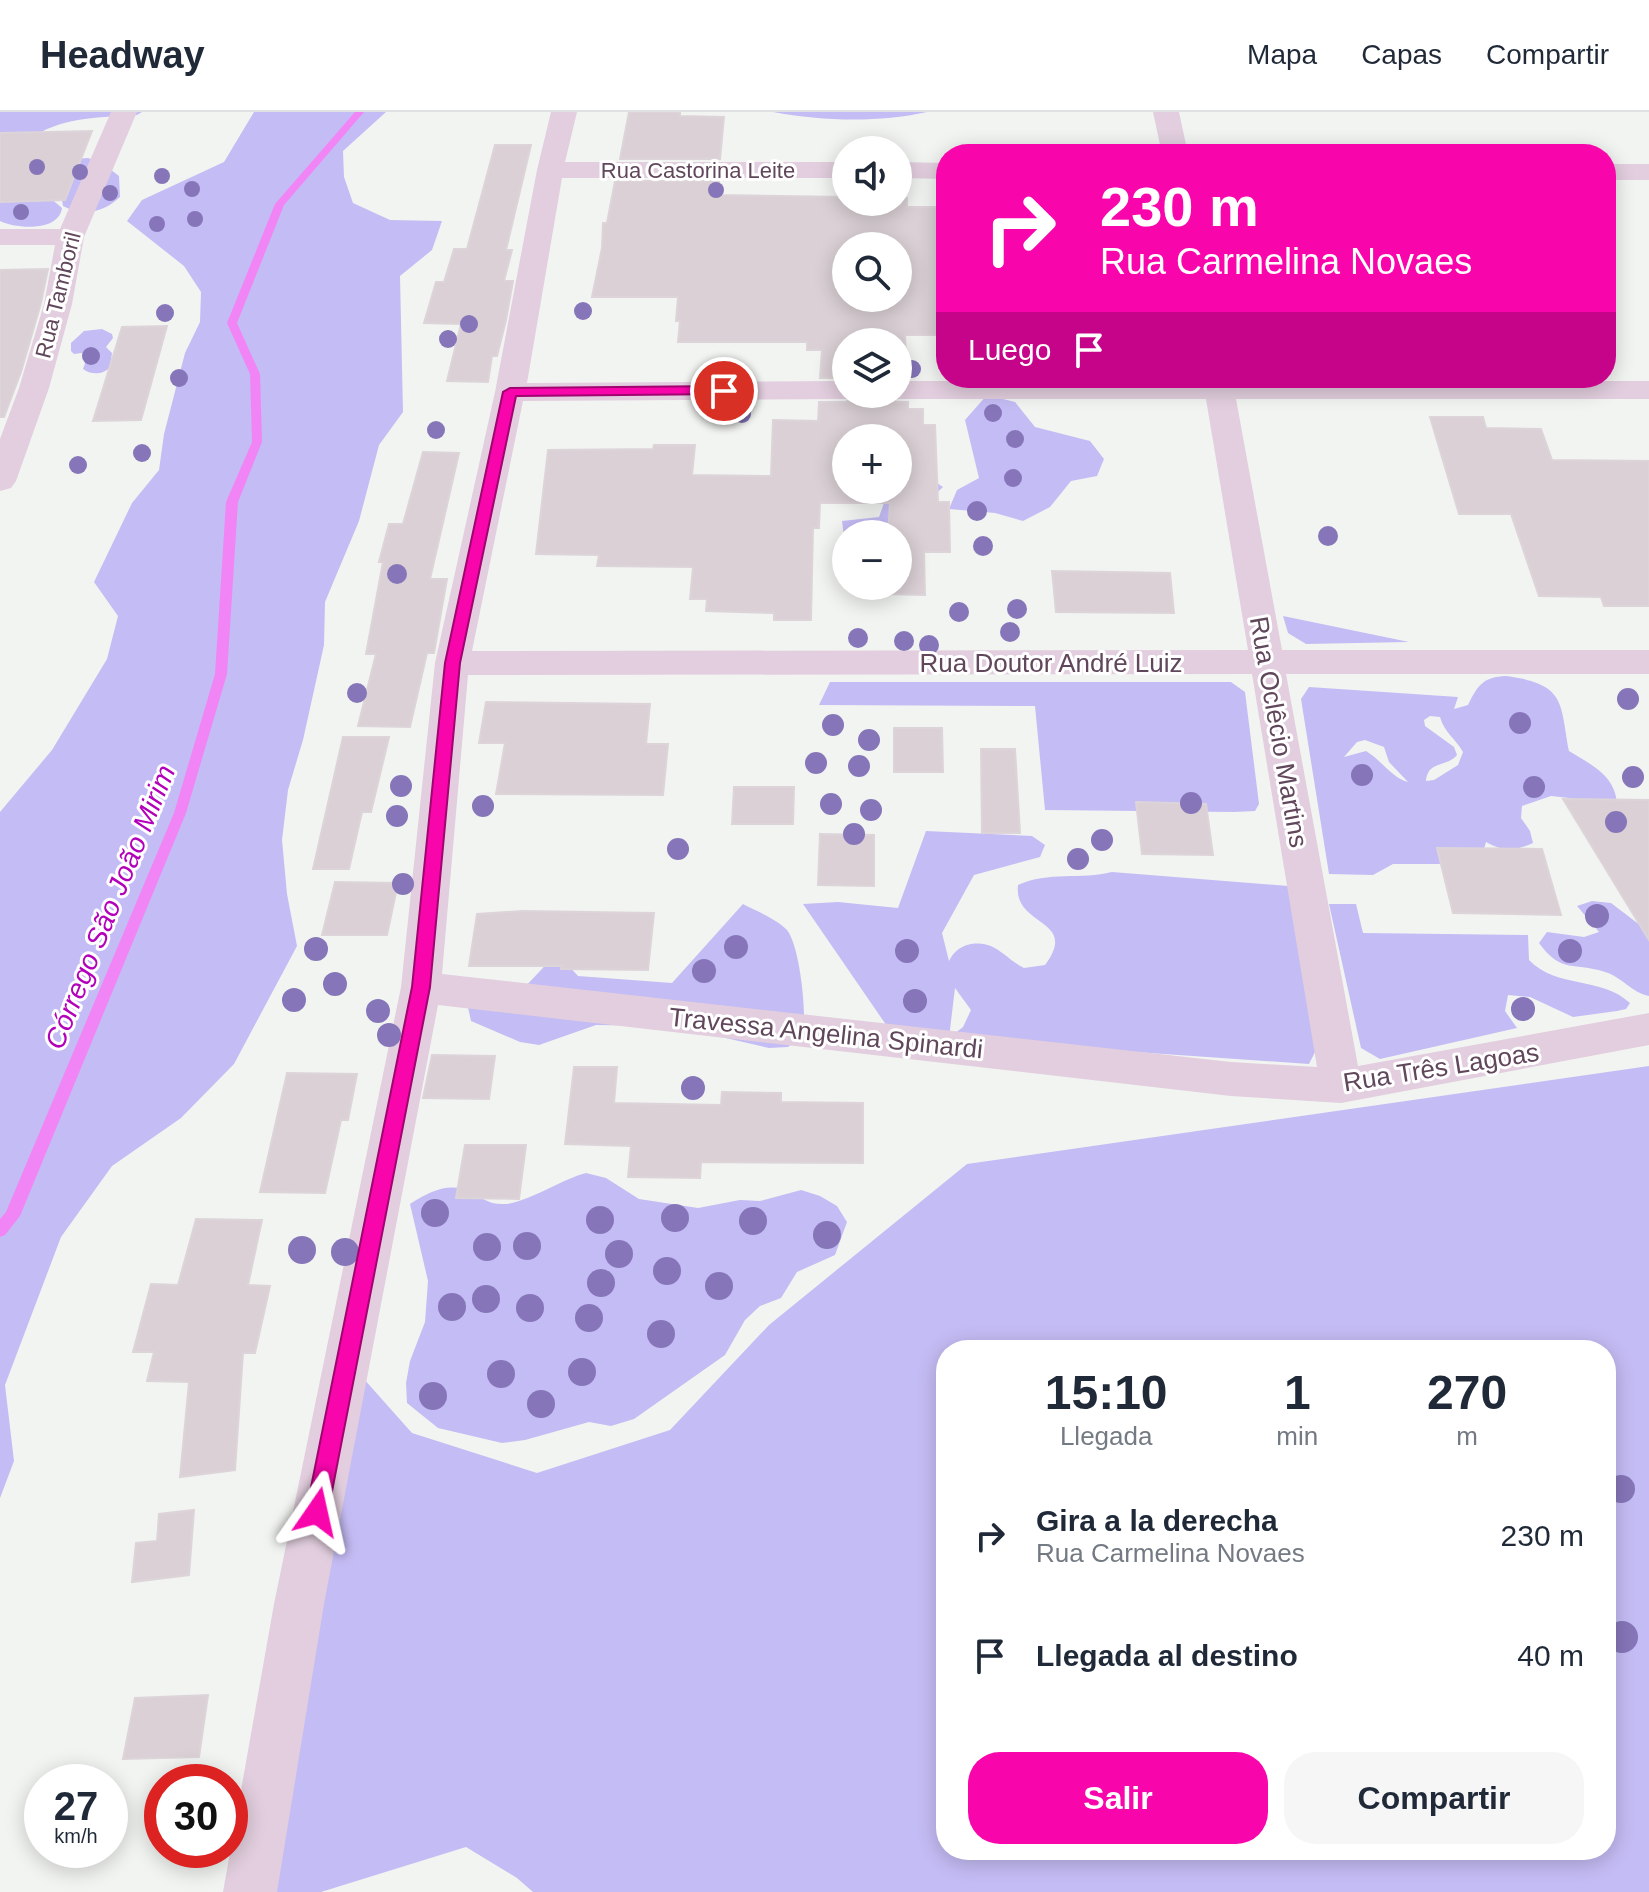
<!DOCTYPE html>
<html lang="es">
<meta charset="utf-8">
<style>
body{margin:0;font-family:Helvetica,sans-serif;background:#f6f6f7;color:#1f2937;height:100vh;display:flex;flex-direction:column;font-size:30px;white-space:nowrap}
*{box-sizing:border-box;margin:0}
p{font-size:26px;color:#747a83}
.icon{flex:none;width:44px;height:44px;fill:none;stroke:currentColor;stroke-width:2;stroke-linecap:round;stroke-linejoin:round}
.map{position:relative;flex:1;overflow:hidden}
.drawer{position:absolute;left:936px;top:1228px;width:680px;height:520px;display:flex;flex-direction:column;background:#fff;border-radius:32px;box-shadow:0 4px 20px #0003}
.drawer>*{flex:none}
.top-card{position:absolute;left:936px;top:32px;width:680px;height:244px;border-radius:32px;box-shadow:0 4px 20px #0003;background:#f806ac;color:#fff;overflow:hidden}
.fabs{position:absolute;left:832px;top:24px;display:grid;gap:16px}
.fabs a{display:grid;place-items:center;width:80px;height:80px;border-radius:50%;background:#fff;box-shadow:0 4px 20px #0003;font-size:40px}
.speed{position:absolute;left:24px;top:1652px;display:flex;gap:16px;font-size:40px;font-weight:700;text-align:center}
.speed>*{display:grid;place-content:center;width:104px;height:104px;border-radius:50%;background:#fff;box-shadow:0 4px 20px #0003;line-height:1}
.speed small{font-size:20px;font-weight:400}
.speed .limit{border:12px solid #d22;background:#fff;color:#111}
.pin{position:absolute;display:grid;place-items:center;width:68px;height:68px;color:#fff;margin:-34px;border:4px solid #fff;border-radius:50%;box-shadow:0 2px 8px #0007}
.me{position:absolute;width:88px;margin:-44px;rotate:11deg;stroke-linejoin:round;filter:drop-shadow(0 0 6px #0008)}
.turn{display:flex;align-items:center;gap:28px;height:168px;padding:0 32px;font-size:36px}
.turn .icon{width:104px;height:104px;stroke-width:2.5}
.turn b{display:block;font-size:56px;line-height:68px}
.then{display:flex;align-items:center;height:76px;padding:0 32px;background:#0003;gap:16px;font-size:30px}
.eta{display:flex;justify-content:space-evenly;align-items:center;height:136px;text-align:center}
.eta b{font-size:48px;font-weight:800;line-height:56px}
.primary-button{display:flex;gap:16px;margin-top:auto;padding:16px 32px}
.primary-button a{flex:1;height:92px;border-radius:32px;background:#f806ac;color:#fff;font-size:32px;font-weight:800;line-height:92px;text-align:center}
.primary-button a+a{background:#f6f6f7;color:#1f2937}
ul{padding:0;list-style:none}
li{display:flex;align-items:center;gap:24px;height:120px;padding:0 32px}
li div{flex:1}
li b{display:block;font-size:30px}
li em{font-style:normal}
header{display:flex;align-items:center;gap:48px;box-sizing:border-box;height:112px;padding:0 40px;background:#fff;border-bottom:2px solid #e0e1e3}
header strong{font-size:38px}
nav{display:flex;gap:44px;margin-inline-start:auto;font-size:28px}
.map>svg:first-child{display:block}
</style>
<header>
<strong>Headway</strong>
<nav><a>Mapa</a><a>Capas</a><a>Compartir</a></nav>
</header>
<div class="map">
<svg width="1649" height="1780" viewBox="0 0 1649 1780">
<rect width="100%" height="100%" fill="#f2f4f1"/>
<path fill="#c4bcf4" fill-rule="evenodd" d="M0,0H142L137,3C103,5 65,5 36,23C23,31 12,42 0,51Z
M254,0H386L343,39L344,65L353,91L390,108L442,109L432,138L400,164L403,300L379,333L359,409L325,490L324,533L303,628L288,678L282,728L287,782L297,834L234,952L181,1006L112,1054L61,1125L5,1273L14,1349L0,1386V700L52,638L107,547L118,504L94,470L132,391L159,358L164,322L185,241L200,210L201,180L184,154L127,109L142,88L224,50Z
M773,0H927C877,11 823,9 773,0Z
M88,46L102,51L119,64L120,85C104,100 84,105 63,94L62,88L42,79L62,96C59,120 16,117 0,109V73L75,47Z
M102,217L112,222L113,226L106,235L112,241L110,255C104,263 90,263 83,257L89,240L74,242L71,239V231L84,219Z
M987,283L1015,290L1035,315L1090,329L1104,347L1097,364L1071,369L1050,395L1023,409L995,401L949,397L957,378L979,366L965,308Z
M929,366L943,375L893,422H846V439L842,409L879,405L884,391Z
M1283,504L1409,530L1306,532L1288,521Z
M1506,564C1566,572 1560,590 1569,639C1592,653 1616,664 1617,693H1586L1569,686L1551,684L1522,694L1521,706L1530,719L1533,731C1515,739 1504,740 1486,730L1484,737L1443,752H1393L1373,763L1329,762L1301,587L1309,575L1458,585L1454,597L1468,593C1478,573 1483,565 1506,564ZM1430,604L1440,605C1444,620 1455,626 1463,640L1458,653L1434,668L1426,669C1428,648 1446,656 1457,643L1454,635L1425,614L1424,608ZM1365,628L1384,635L1389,650L1408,670C1392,666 1380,647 1366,639L1344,645L1357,630Z
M830,570H1231L1245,580L1259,692L1255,699L1234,700L1045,698L1035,594L819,593Z
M926,719L1032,724L1045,733L1040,745L974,763L942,821L949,849C953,841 958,836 967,833C994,826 1003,845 1024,856L1045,853C1080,806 1013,815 1018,773C1048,759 1081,768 1112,760L1288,774L1316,938L1309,952L949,927L902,936L803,792L838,790L898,796ZM955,876L971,898L963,915L949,926Z
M1592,789L1611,791L1649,820V884C1632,881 1622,865 1605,860C1575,850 1561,862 1539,831L1547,820L1584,825L1599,820L1577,794Z
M743,792C756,799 777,807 787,818C800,834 807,903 803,923L788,935L769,936L673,914L596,913L539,933L520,930L471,909L464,877H523L557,841L578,864L672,871Z
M1329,792H1356L1363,821L1528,823L1529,848C1557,877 1601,864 1630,891L1626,897L1617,899L1573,905L1530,885L1508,883L1505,899L1517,916L1380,947L1361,936Z
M1649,954V1780H533L517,1766L466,1735L321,1780H240L363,1266L412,1321L537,1361L670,1318L769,1213L967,1052ZM946,1238H1606V1738H946Z
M586,1061L606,1066L639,1087L698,1096L740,1088L760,1089L801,1078L820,1084L837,1094L847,1110L835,1143L797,1160L781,1186L760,1194L745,1208L725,1243L634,1307L611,1314L589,1310L525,1328L502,1331L438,1316L407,1291L406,1271L410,1249L425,1210L428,1169L410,1092C430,1079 452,1068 474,1082C483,1087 492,1093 504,1092C525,1092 562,1067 586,1061Z"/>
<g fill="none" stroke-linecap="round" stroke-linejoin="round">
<path fill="#f185f5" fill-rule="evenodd" d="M355,0H364L284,93L237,211L260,262L262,330L238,390L227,562L186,701L20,1104L5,1123L0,1125V1107L6,1100L174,701L215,562L226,390L252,330L250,262L227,211L275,92Z"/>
</g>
<path fill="#dad0d5" stroke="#ddd4d9" stroke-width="2" fill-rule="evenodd" d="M629,0H680V4L724,5L720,47H620Z
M92,19L65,88L0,90V21Z
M495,33H531L506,138H512L504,169H513L506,208L497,244H492L488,270L447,269L461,212L424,211L436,170H444L454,137H467Z
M615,69H719L717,83L846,85V90H898V86H907V95H946L945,223H905L907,266H898V230H846V266H820L822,238H807V230H678L680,209H676L678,185H592L602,136L603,111H607ZM846,134H898V186H846Z
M48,157L41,191L21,260L4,305H0V158Z
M167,214L141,308L93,309L122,215Z
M861,282H883L897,290H908V297H923V313H935L938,390H949L950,440H924L925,483L888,482V474H898V422H888L890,391H820L819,416H813L811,508H774V501L706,499L707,487H690L693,455L597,454L599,443L536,442L548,338L653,337L654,333H695L692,363L771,364L773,308L818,309L819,290H846ZM846,326H898V378H846Z
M1430,305H1483L1486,316L1541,317L1552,348L1649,349V494H1604L1601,485L1539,484L1511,402H1459Z
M423,340L459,341L430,467H447L434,541H427L410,615L358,614L376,542H366L383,450H379L389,412H403Z
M1052,459L1170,461L1174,501L1056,500Z
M486,590L650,592L646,632H668L663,683L496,682L505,631H479Z
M894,616H942L943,660H894Z
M343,625H389L371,700H362L349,757H313Z
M981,637H1015L1020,721H982Z
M734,675H794L793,712H732Z
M1563,687L1649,688V828Z
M1136,690L1206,692L1213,743L1142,742Z
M820,722L874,723V774L818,773Z
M1437,736L1542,737L1561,803L1453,801Z
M335,770L398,771L387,823H322Z
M523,799L654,801L648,858L561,857L562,854H469L477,802Z
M432,943L495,944L489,987L423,986Z
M574,955H617L614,991L721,993L722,980L781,981V990L863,991V1051L701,1050L700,1066L628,1065L631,1034L565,1032Z
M287,961L357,962L348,1008H341L325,1081L260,1080Z
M465,1033H526L519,1087L456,1086Z
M196,1107L262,1108L248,1173L270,1174L255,1241H243L235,1358L180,1365L189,1270L147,1269L154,1240H133L151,1172L178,1173Z
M194,1398L189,1463L132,1470L136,1431L157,1429L159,1402Z
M208,1583L199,1645L123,1647L135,1586Z"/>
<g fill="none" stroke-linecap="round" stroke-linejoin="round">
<path fill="#e2cede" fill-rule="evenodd" d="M111,0H137L84,125L72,192L49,276L16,369L11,376L0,379V327L19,276L44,192L55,133H0V117H60Z
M551,0H577L565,50H846V66H562L527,271L846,269V282H858L846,287L523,289L472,539L1248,538L1206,287H898L886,282H898V269H1203L1202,266H1232V269H1649V287H1236L1282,538H1649V562H1286L1358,954L1649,901V933L1341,991L1231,984L438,893L324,1492L277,1780H223L274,1492L401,875L435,551L495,280L537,58ZM1252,562L1317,955L1231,950L442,862L468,563Z
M1153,0H1179L1188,42H1162Z
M898,50L946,51V67L898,66Z
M1606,52H1649V68H1606Z"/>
</g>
<g fill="#8676b9">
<circle cx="37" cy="55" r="8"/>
<circle cx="80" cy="60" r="8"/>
<circle cx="162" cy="64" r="8"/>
<circle cx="192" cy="77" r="8"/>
<circle cx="716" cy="78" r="8"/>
<circle cx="110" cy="81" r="8"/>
<circle cx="21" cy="100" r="8"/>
<circle cx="195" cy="107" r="8"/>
<circle cx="157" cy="112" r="8"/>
<circle cx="583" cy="199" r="9"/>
<circle cx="165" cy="201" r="9"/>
<circle cx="469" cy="212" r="9"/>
<circle cx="448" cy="227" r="9"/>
<circle cx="91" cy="244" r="9"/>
<circle cx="912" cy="257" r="9"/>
<circle cx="179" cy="266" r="9"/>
<circle cx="993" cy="301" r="9"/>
<circle cx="742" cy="302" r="9"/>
<circle cx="436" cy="318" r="9"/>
<circle cx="1015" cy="327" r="9"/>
<circle cx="142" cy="341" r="9"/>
<circle cx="78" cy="353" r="9"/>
<circle cx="1013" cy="366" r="9"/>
<circle cx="977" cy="399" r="10"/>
<circle cx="1328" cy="424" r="10"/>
<circle cx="983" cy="434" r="10"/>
<circle cx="397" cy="462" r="10"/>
<circle cx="1017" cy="497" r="10"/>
<circle cx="959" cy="500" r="10"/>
<circle cx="1010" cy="520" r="10"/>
<circle cx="858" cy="526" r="10"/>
<circle cx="904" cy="529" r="10"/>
<circle cx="929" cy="533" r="10"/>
<circle cx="357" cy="581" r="10"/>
<circle cx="1628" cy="587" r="11"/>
<circle cx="1520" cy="611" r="11"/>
<circle cx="833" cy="613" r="11"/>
<circle cx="869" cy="628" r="11"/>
<circle cx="816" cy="651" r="11"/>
<circle cx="859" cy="654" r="11"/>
<circle cx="1362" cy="663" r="11"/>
<circle cx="1633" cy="665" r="11"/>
<circle cx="401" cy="674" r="11"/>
<circle cx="1534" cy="675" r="11"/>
<circle cx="1191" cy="691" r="11"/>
<circle cx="831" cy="692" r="11"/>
<circle cx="483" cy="694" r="11"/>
<circle cx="871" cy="698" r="11"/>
<circle cx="397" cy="704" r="11"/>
<circle cx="1616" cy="710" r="11"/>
<circle cx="854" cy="722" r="11"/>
<circle cx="1102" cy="728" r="11"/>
<circle cx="678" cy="737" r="11"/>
<circle cx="1078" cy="747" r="11"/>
<circle cx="403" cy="772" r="11"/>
<circle cx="1597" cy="804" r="12"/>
<circle cx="736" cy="835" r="12"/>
<circle cx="316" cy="837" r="12"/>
<circle cx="907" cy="839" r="12"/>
<circle cx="1570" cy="839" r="12"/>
<circle cx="704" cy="859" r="12"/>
<circle cx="335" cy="872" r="12"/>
<circle cx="294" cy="888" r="12"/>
<circle cx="915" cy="889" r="12"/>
<circle cx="1523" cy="897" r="12"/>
<circle cx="378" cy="899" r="12"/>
<circle cx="389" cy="923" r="12"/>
<circle cx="693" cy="976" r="12"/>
<circle cx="435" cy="1101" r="14"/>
<circle cx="675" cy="1106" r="14"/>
<circle cx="600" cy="1108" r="14"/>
<circle cx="753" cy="1109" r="14"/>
<circle cx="827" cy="1123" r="14"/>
<circle cx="527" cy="1134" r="14"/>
<circle cx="487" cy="1135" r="14"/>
<circle cx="302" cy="1138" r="14"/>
<circle cx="345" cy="1140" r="14"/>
<circle cx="619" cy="1142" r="14"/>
<circle cx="667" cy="1159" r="14"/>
<circle cx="601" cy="1171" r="14"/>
<circle cx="719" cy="1174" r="14"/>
<circle cx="486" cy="1187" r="14"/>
<circle cx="452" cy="1195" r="14"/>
<circle cx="530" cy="1196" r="14"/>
<circle cx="589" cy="1206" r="14"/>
<circle cx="661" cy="1222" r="14"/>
<circle cx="582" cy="1260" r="14"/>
<circle cx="501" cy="1262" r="14"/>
<circle cx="433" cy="1284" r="14"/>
<circle cx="541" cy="1292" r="14"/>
<circle cx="1621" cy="1377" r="14"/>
<circle cx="1622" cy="1525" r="16"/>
</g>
<path fill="#f806ac" stroke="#a10470" stroke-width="2" d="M724,274L729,276V282L516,284L460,551L430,875L328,1400L325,1407L317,1410L309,1407L306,1400L412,875L445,551L503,280L510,276Z"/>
<g text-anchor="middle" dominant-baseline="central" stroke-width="6" stroke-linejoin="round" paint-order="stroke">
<g font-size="22" fill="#61475b" stroke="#fff">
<text x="698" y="58">Rua Castorina Leite</text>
<text transform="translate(58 183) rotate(-76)">Rua Tamboril</text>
</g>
<g font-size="26" fill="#61475b" stroke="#fff">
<text x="1051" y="551">Rua Doutor André Luiz</text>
<text transform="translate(1279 620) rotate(80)">Rua Oclêcio Martins</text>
<text transform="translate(826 921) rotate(6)">Travessa Angelina Spinardi</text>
<text transform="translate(1441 955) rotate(-9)">Rua Três Lagoas</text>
</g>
<g font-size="28" font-style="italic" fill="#b300ba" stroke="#fff">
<text transform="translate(110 795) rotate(-68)">Córrego São João Mirim</text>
</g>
</g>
</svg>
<div class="fabs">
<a><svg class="icon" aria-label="sound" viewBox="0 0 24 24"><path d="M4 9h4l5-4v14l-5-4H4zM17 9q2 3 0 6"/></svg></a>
<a><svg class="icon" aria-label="search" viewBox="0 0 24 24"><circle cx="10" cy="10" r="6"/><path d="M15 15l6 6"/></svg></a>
<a><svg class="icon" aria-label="layers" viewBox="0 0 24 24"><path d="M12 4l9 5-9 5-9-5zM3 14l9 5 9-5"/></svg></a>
<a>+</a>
<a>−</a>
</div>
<div class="speed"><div>27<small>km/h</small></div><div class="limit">30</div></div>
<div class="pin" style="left:724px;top:279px;background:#d93025"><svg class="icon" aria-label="arrive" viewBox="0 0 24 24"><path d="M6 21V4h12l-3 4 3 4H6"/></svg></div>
<svg class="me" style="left:317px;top:1400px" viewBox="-20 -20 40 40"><path d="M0-17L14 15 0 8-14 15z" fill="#f806ac" stroke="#fff" stroke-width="4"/></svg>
<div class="top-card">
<div class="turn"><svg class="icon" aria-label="right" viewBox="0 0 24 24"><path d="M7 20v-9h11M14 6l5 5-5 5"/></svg><div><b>230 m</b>Rua Carmelina Novaes</div></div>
<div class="then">Luego<svg class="icon" aria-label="arrive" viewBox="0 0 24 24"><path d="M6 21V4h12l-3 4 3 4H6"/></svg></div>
</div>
<section class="drawer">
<div class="eta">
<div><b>15:10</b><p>Llegada</p></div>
<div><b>1</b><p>min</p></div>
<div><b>270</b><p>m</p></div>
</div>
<ul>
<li><svg class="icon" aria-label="right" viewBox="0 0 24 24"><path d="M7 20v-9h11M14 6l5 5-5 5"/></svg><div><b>Gira a la derecha</b><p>Rua Carmelina Novaes</p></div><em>230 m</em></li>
<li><svg class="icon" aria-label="arrive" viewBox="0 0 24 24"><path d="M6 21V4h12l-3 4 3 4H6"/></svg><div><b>Llegada al destino</b></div><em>40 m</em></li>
</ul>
<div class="primary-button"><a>Salir</a><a>Compartir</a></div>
</section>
</div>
